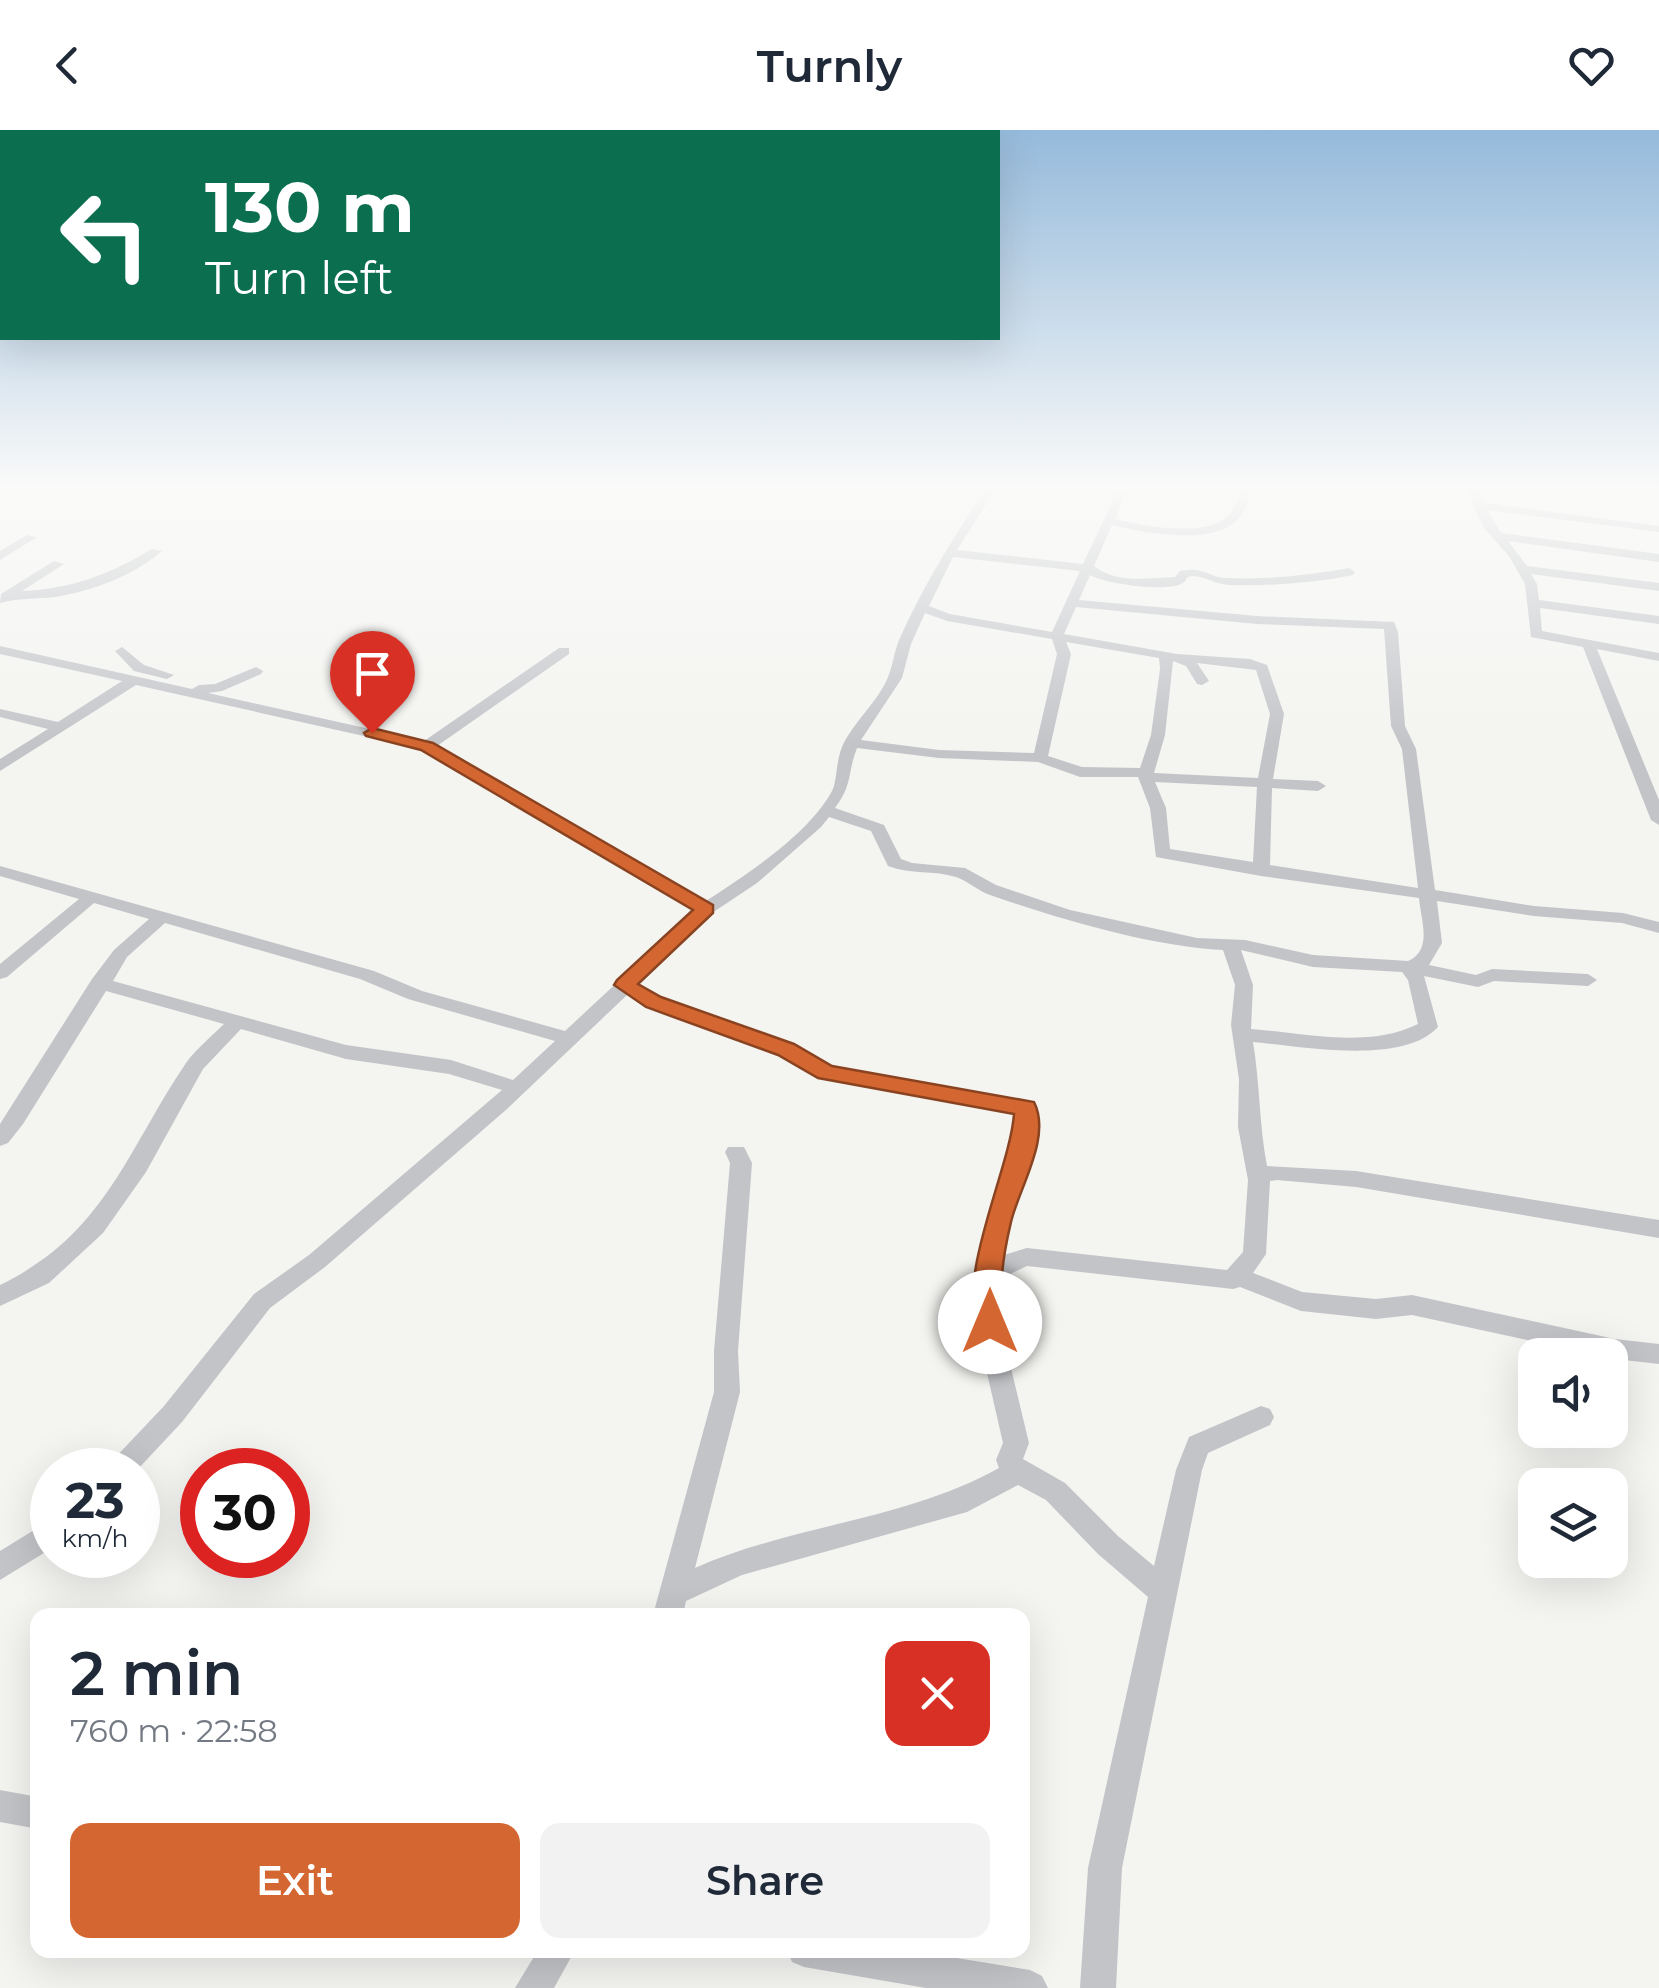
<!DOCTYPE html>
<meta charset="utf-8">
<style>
body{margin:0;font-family:Montserrat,sans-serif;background:#f2f2f3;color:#1f2937;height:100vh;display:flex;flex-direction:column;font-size:38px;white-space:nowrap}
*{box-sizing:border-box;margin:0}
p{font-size:32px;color:#747a83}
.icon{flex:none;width:55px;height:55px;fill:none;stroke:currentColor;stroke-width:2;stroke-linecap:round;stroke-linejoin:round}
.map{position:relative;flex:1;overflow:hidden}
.drawer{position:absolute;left:30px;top:1478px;width:1000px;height:350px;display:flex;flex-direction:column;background:#fff;border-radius:20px;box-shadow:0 10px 40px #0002}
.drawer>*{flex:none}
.guide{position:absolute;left:0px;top:0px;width:1000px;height:210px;box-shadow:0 10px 40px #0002;background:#0b6e4f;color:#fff;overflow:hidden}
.buttons{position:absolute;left:1518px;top:1208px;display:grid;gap:20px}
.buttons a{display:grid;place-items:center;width:110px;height:110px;border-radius:20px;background:#fff;box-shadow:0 10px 40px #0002;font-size:50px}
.speed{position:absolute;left:30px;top:1318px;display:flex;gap:20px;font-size:50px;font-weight:700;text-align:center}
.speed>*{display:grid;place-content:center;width:130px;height:130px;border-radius:50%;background:#fff;box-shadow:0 10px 40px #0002;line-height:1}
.speed small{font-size:25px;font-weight:400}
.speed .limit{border:15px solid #d22;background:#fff;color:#111}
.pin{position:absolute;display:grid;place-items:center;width:85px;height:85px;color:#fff;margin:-102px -42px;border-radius:50% 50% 50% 0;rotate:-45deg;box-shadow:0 0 10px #0007}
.pin .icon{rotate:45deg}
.me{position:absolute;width:110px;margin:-55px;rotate:0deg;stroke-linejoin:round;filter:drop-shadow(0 0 8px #0008)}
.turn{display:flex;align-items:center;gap:35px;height:210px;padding:0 40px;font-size:45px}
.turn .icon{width:130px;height:130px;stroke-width:2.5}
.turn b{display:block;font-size:70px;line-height:85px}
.round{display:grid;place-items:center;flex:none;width:105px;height:105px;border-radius:20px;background:#f2f2f3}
.head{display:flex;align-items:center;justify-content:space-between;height:170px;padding:0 40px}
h1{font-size:60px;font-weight:600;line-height:75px}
.cta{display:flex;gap:20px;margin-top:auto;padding:20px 40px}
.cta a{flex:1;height:115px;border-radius:20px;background:#d46731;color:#fff;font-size:40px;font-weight:600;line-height:115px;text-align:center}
.cta a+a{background:#f2f2f3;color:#1f2937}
header{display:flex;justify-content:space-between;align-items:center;height:130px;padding:0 40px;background:#fff;font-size:45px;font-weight:600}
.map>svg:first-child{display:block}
</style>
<header><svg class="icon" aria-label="back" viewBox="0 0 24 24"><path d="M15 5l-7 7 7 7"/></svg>Turnly<svg class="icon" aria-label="heart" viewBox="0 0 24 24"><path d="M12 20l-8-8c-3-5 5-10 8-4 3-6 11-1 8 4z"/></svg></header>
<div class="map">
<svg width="1659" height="1858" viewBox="0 0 1659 1858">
<rect width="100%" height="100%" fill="#f4f4f1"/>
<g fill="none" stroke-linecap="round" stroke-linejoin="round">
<path fill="#c2c4c8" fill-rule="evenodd" d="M987,357H997L957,420L1083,434L1119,357H1129L1115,389C1142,396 1207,408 1228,386C1235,379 1238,367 1242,357H1252C1249,369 1245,383 1235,392C1210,415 1143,403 1112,395L1094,436C1116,454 1148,448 1175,447L1180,441C1206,436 1206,447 1227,448C1267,450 1310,445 1349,438L1355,442L1353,445C1313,453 1271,456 1230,455C1217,455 1204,446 1193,446C1182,447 1191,449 1181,454C1164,462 1106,454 1090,445L1079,470L1257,486L1394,492L1398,502L1405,596L1416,619L1435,760L1534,776L1623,783L1659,792V803L1622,793L1534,786L1437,771L1442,813L1429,835L1476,845L1492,839L1588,844L1597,850L1588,856L1494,851L1478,857L1424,846L1438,897C1402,936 1301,916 1253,912C1260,954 1259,994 1267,1036L1356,1041L1659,1090V1108L1356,1057L1277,1050L1270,1051L1266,1124L1253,1143L1302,1162L1376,1169L1412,1165L1615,1209L1659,1214V1234L1615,1229L1610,1225H1596L1412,1185L1376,1189L1301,1181L1240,1157L1233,1159L1027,1136L1002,1148L1009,1230L1029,1313L1023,1329L1065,1353L1118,1406L1154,1436L1176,1340L1189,1307L1261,1276L1270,1279L1274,1287L1270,1295L1208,1323L1202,1340L1122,1738L1116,1858H1080L1088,1738L1148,1467L1098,1424L1046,1370L1018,1355L967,1382L742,1445L686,1471L683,1485H653L714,1262V1221L730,1033L725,1022L728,1017H744L752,1033L738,1221L740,1262L695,1438C792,1395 906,1390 999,1338L996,1330L1003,1313L984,1230L977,1145L987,1091L1008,1022L1015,983L819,948L779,925L647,876L627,865L507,979L325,1137L270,1178L182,1292L137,1340H107L111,1332L164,1276L254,1164L309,1125L502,960L449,944L346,929L241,899L203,939L146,1042L103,1103L49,1153L0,1176V1155C105,1104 126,1022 186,933C196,919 211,907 224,894L106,861L23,994L8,1013L0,1016V994L92,849L114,820L149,789L94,773L7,847L0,849V834L79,769L0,746V736L374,841L422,861L565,901L695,780L422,619L136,555L0,641V629L48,599L0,587V579L58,592L122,551L0,524V516L192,559L199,555L215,554L256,537L263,541L261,544L222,561L208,563L424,611L559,518H569V524L437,616L706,771C747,744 808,705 832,661C837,652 836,631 842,617C853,592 878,572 888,547C893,535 894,522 899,510C923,456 954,406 987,357ZM953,427L1080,441L1052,502L950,484L929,476ZM1076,477L1257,494L1384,499L1391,596L1402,619L1418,758L1270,735L1272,658L1318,661L1326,656L1318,651L1273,649L1284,584L1267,535L1250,529L1177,524L1064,504ZM925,483L947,491L1052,509L1057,524L1034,623L939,620L861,610L902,548L911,514ZM1066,512L1159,528L1160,539L1151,605L1140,638L1082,637L1048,626L1071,524ZM1173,531L1186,536L1197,554L1202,555L1209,551L1197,533L1256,540L1270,584L1258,648L1154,643L1165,605ZM857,618L939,628L1038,632L1080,647H1138L1150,678L1156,727L1261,746L1419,768C1421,791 1433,820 1408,831L1313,825L1245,810L1197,808L1070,780L996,755L965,738L912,733L901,729L884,695L835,678C853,654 847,644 857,618ZM1155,652L1257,657L1253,732L1170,719L1166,678ZM829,687L871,701L888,736C911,745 934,740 956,747C968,751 978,761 990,765C1060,789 1149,816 1223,820L1235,855L1231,895L1239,949L1238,997L1248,1050L1243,1122L1227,1140L1027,1118L1004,1125C1008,1087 1045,1003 1033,973L831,937L793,915L661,868L637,855L712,783L757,753L821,697ZM165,793L360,849L408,869L555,911L513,950L451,930L346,915L113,851L127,827ZM1241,820L1313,837L1402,842L1408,850L1418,894C1368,919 1305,903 1251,899L1253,855Z
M1466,357H1476L1484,373L1659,396V402L1487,380L1501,403L1659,424V432L1508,411L1527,436L1659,453V461L1531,444L1537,454L1539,470L1659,486V494L1540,478L1542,501L1659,523V531L1597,519L1659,670V695L1651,690L1583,517L1531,507L1525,454L1509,426L1483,397Z
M27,405L37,407L0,430V421Z
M152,419L162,421C133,446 92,461 55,467C36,469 18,468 0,473L1,464L54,431L64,434L22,461C72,459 110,444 152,419Z
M122,517L144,535L174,545L167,549L134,541L115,521Z
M52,1389V1418L0,1450V1421Z
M0,1660L38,1667V1699L0,1692Z
M538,1820H575L554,1858H515Z
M787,1820H908L1030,1840L1042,1846L1048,1858H926L804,1837L792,1832Z"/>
</g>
<linearGradient id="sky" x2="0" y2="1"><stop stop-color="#95badb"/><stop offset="0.58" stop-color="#fafaf9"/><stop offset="1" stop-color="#fafaf9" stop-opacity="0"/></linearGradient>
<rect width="1659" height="617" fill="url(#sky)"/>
<path fill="#d46731" stroke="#8a4320" stroke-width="2.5" d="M372,598L433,613L713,775V783L638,854L661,867L794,914L832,936L1034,972C1052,1007 1019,1058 1011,1092C1007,1109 1003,1129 1002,1146C1001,1164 1007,1184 999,1200L990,1203L980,1200C954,1149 1010,1040 1014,984L818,948L778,925L646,877L614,855L617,850L693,780L421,620L366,606L364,603Z"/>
</svg>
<div class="buttons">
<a><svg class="icon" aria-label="sound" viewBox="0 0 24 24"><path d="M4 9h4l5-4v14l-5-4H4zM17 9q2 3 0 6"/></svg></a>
<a><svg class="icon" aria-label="layers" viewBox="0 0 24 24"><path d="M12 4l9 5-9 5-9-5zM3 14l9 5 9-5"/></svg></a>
</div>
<div class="speed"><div>23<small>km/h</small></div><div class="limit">30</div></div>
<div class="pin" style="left:372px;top:603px;background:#d93025"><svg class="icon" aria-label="arrive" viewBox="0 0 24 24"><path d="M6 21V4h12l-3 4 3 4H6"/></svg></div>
<svg class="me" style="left:990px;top:1192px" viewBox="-20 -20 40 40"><circle r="19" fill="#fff"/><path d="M0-13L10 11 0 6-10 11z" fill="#d46731"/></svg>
<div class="guide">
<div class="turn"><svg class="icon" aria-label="left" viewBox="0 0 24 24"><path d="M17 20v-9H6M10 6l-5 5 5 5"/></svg><div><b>130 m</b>Turn left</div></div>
</div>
<section class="drawer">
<div class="head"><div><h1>2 min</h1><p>760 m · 22:58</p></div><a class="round" style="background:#d93025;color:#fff"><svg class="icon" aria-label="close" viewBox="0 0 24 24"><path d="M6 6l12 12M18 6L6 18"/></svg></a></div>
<div class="cta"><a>Exit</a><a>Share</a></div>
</section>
</div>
